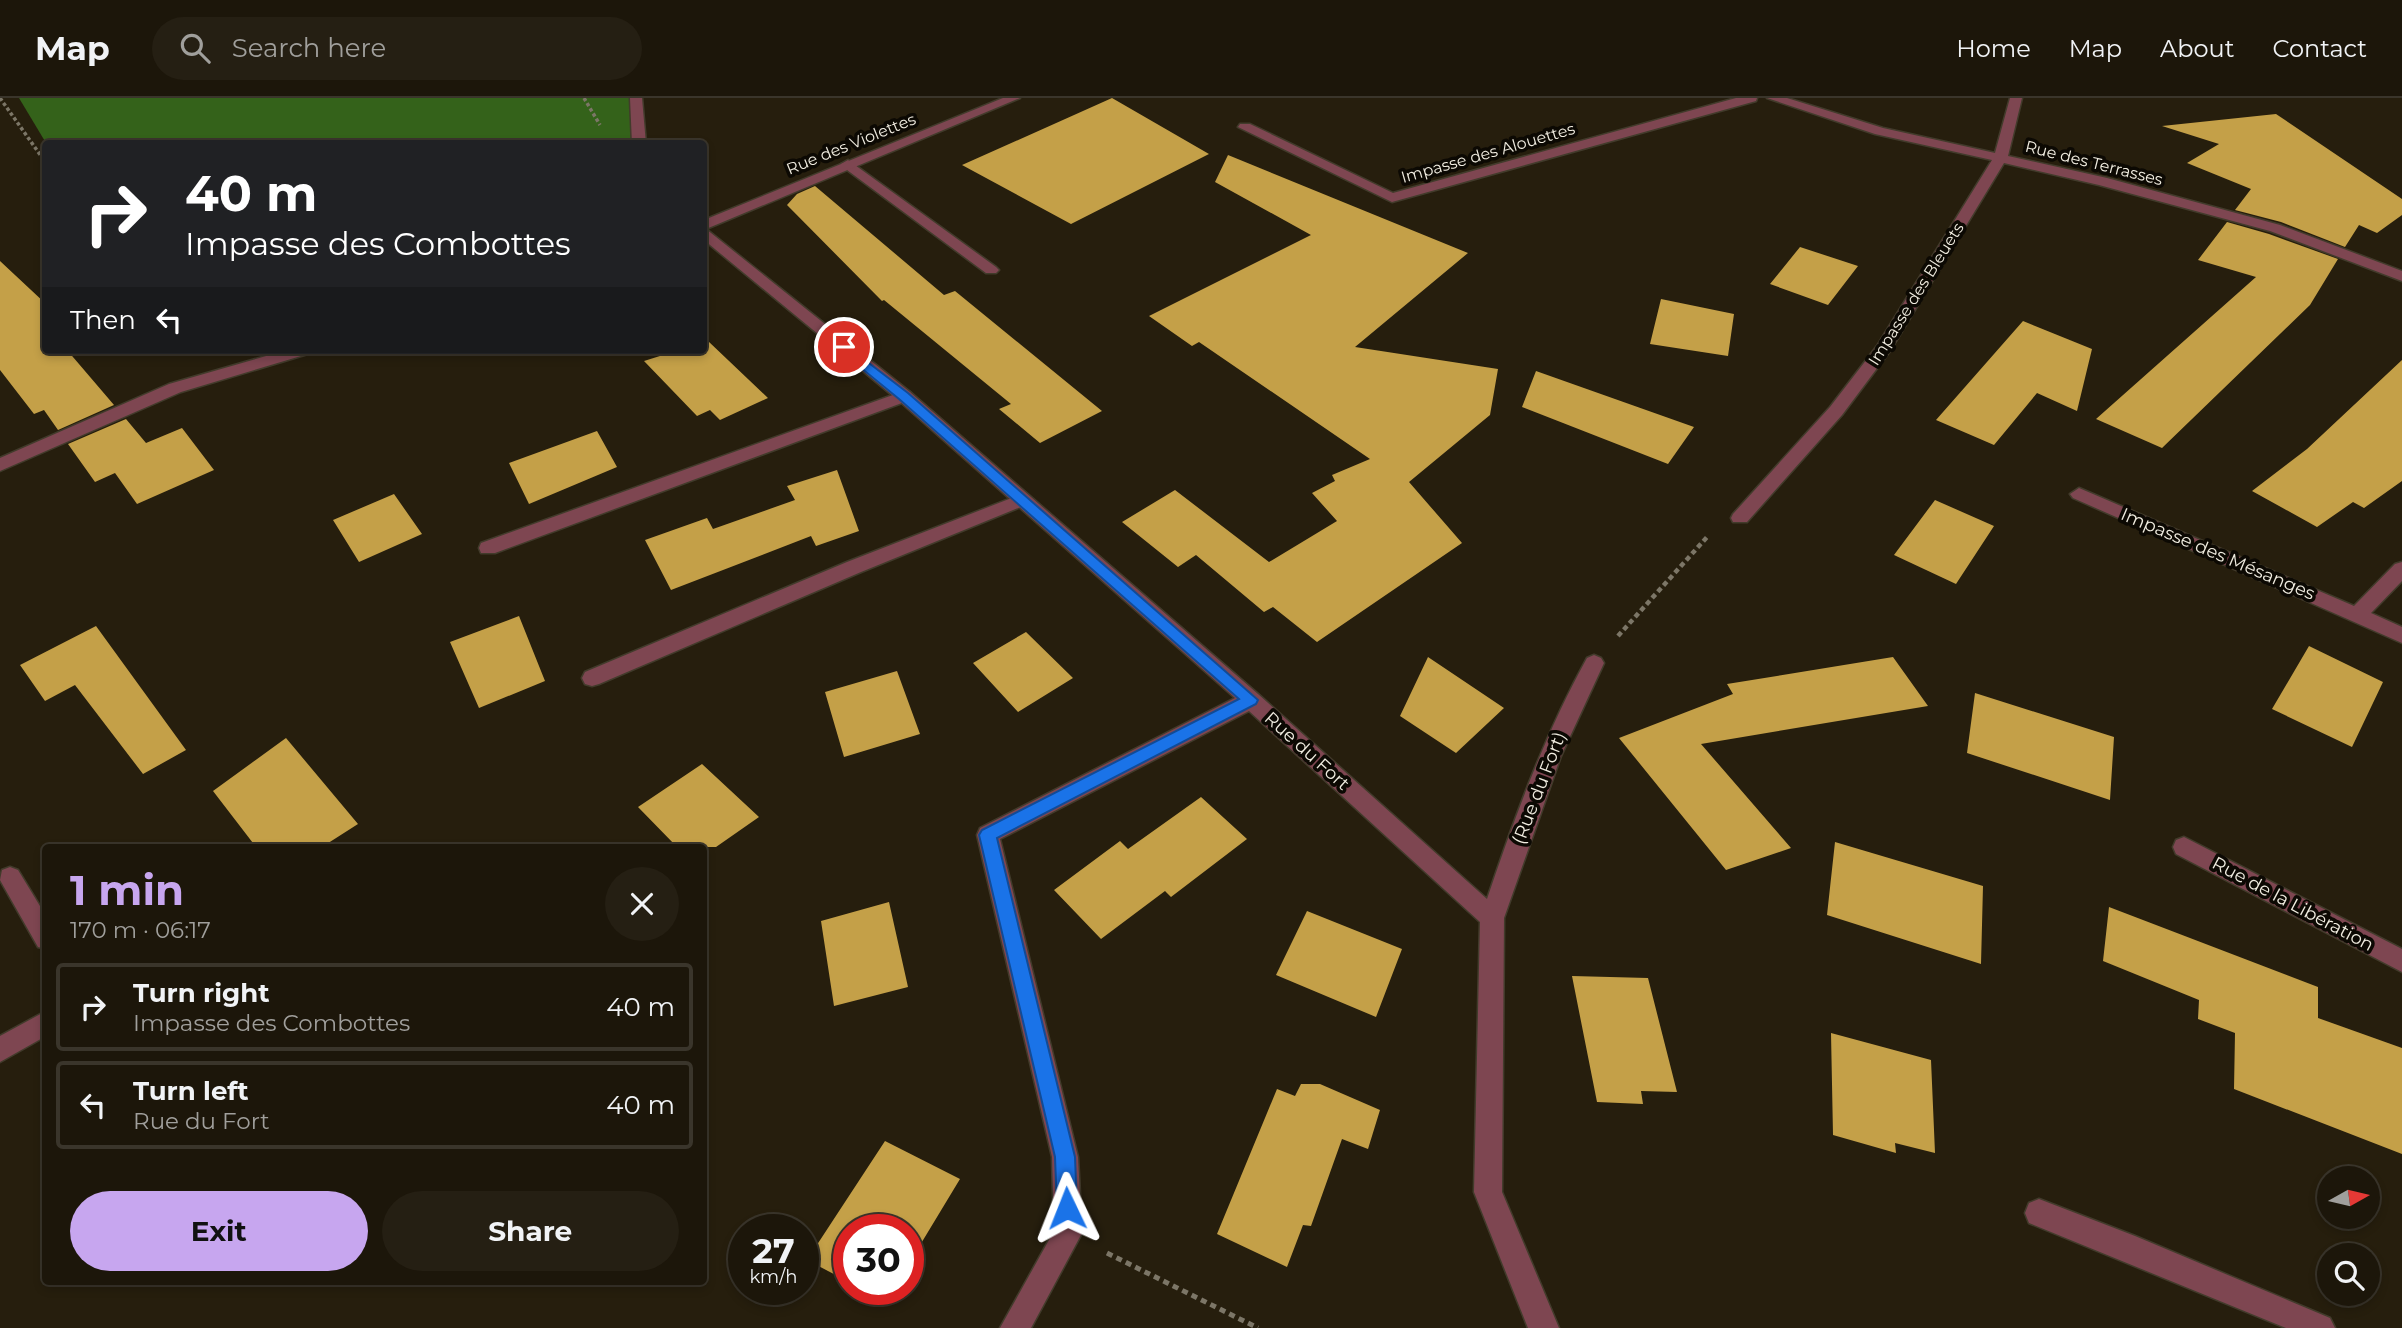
<!DOCTYPE html>
<meta charset="utf-8">
<style>
body{margin:0;font-family:Montserrat,sans-serif;background:#251f13;color:#f1f3f6;height:100vh;display:flex;flex-direction:column;font-size:26px;white-space:nowrap}
*{box-sizing:border-box;margin:0}
p{font-size:23px;color:#a09f9c}
.icon{flex:none;width:38px;height:38px;fill:none;stroke:currentColor;stroke-width:2;stroke-linecap:round;stroke-linejoin:round}
.map{position:relative;flex:1;overflow:hidden}
.details{position:absolute;left:42px;top:746px;width:665px;height:441px;display:flex;flex-direction:column;background:#1c160a;border-radius:7px;box-shadow:0 4px 10px #0003,0 0 0 2px #3a352b}
.details>*{flex:none}
.guide{position:absolute;left:42px;top:42px;width:665px;height:214px;border-radius:7px;box-shadow:0 4px 10px #0003,0 0 0 2px #3a352b;background:#202124;color:#fff;overflow:hidden}
.needle{width:46px;rotate:82deg}
.fabs{position:absolute;left:2317px;top:1068px;display:grid;gap:14px}
.fabs a{display:grid;place-items:center;width:63px;height:63px;border-radius:50%;background:#1c160a;box-shadow:0 4px 10px #0003,0 0 0 2px #3a352b;font-size:35px}
.speed{position:absolute;left:728px;top:1116px;display:flex;gap:14px;font-size:35px;font-weight:700;text-align:center}
.speed>*{display:grid;place-content:center;width:91px;height:91px;border-radius:50%;background:#1c160a;box-shadow:0 4px 10px #0003,0 0 0 2px #3a352b;line-height:1}
.speed small{font-size:18px;font-weight:400}
.speed .limit{border:10px solid #d22;background:#fff;color:#111}
.pin{position:absolute;display:grid;place-items:center;width:60px;height:60px;color:#fff;margin:-30px;border:4px solid #fff;border-radius:50%;box-shadow:0 2px 7px #0007}
.me{position:absolute;width:77px;margin:-38px;rotate:358deg;stroke-linejoin:round;filter:drop-shadow(0 0 5px #0008)}
.turn{display:flex;align-items:center;gap:24px;height:147px;padding:0 28px;font-size:32px}
.turn .icon{width:91px;height:91px;stroke-width:2.5}
.turn b{display:block;font-size:49px;line-height:60px}
.then{display:flex;align-items:center;height:66px;padding:0 28px;background:#0003;gap:14px;font-size:26px}
.round{display:grid;place-items:center;flex:none;width:74px;height:74px;border-radius:37px;background:#251f13}
.summary{display:flex;align-items:center;justify-content:space-between;height:119px;padding:0 28px}
h1{font-size:42px;font-weight:700;line-height:52px;color:#c7a6ef}
.action{display:flex;gap:14px;margin-top:auto;padding:14px 28px}
.action a{flex:1;height:80px;border-radius:42px;background:#c7a6ef;color:#111;font-size:28px;font-weight:700;line-height:80px;text-align:center}
.action a+a{background:#251f13;color:#f1f3f6}
ul{padding:0;list-style:none}
li{display:flex;align-items:center;gap:21px;height:88px;margin:0 14px 10px;padding:0 14px;border:4px solid #3a352b;border-radius:7px}
li div{flex:1}
li b{display:block;font-size:26px}
li em{font-style:normal}
header{display:flex;align-items:center;gap:42px;box-sizing:border-box;height:98px;padding:0 35px;background:#1c160a;border-bottom:2px solid #3a352b}
header strong{font-size:33px}
nav{display:flex;gap:38px;margin-inline-start:auto;font-size:24px}
.search{width:490px;height:63px;background:#251f13;display:flex;align-items:center;gap:18px;box-sizing:border-box;padding:0 24px;border-radius:38px;color:#a09f9c;font-size:26px}
.map>svg:first-child{display:block}
</style>
<header>
<strong>Map</strong>
<div class="search"><svg class="icon" aria-label="search" viewBox="0 0 24 24"><circle cx="10" cy="10" r="6"/><path d="M15 15l6 6"/></svg>Search here</div>
<nav><a>Home</a><a>Map</a><a>About</a><a>Contact</a></nav>
</header>
<div class="map">
<svg width="2402" height="1230" viewBox="0 0 2402 1230">
<rect width="100%" height="100%" fill="#261e0d"/>
<path fill="#34621a" d="M19,0H629L635,44L46,45Z"/>
<path fill="#c4a048" d="M1112,0L1209,56L1071,126L962,67Z
M2276,16L2402,101V117L2377,135L2359,127L2345,149L2281,124L2235,112L2251,91L2187,65L2219,46L2162,28Z
M1228,57L1468,155L1355,249L1498,271L1490,317L1409,384L1462,445L1317,544L1273,509L1264,514L1196,457L1178,469L1122,424L1175,392L1269,464L1337,423L1312,395L1335,383L1332,377L1370,361L1199,244L1192,248L1149,218L1311,137L1215,84Z
M815,88L944,197L955,193L1102,313L1040,345L999,311L1011,306L884,202L882,203L787,107L797,96Z
M2227,124L2269,136L2338,161L2310,207L2162,350L2096,321L2256,179L2198,162Z
M1800,149L1858,168L1828,207L1770,186Z
M0,163L46,206V252H67L114,307L58,332L44,312L34,316L0,272Z
M1661,201L1734,216L1728,258L1650,246Z
M2023,223L2092,251L2077,313L2037,295L1994,347L1936,322Z
M708,243L768,300L720,322L710,312L697,318L644,263L679,252H704V244Z
M2402,262V383L2364,410L2353,404L2317,429L2252,393L2307,351Z
M1536,273L1694,329L1668,366L1522,309Z
M126,321L146,345L182,330L214,372L137,406L115,375L95,384L68,346Z
M597,333L617,369L529,406L509,365Z
M837,372L859,433L816,448L811,438L671,492L645,442L707,420L713,431L795,402L787,388Z
M394,396L422,436L359,464L333,422Z
M1935,402L1994,428L1956,486L1894,457Z
M519,518L545,583L479,610L450,544Z
M96,528L186,652L143,676L75,587L45,603L20,567Z
M1026,534L1073,580L1018,614L973,565Z
M2309,548L2383,584L2352,649L2272,611Z
M1428,559L1504,610L1456,655L1400,618Z
M1893,559L1928,608L1701,646L1791,750L1726,772L1619,640L1733,596L1727,586Z
M897,573L920,636L844,659L825,594Z
M1975,595L2114,639L2110,702L1967,655Z
M286,640L358,726L322,749H256L213,693Z
M702,666L759,719L716,749H677L638,709Z
M1201,699L1247,741L1171,799L1165,793L1101,841L1054,792L1120,743L1128,751Z
M1835,744L1983,788L1981,866L1827,817Z
M889,804L908,889L834,908L821,823Z
M2109,809L2318,889V920L2402,950V1056L2234,991L2235,935L2198,921L2199,902L2103,863Z
M1307,813L1402,851L1376,919L1276,877Z
M1572,878L1648,880L1677,994L1641,993L1643,1006L1597,1004Z
M1831,935L1931,962L1935,1055L1895,1045L1896,1055L1833,1037Z
M1301,986H1320L1380,1012L1368,1051L1342,1041L1311,1128L1303,1127L1287,1169L1217,1136L1277,991L1295,998Z
M885,1043L960,1081L908,1167V1132H849V1184L807,1162Z"/>
<g fill="none" stroke-linecap="round" stroke-linejoin="round">
<g stroke="#423b2b" stroke-width="3">
<path id="lane" d="M848,62L996,169L999,172L996,175H986L843,69L841,66Z
M904,293L910,294L912,298L910,302L495,455H481L479,450L481,445Z
M1022,396L1028,398L1031,402L1028,406L861,474L599,586L592,588L585,586L582,580L585,574L847,464Z
M2039,1101L2135,1138L2330,1220L2335,1230H2286L2029,1125L2025,1115L2029,1105Z"/>
</g>
<g stroke="#423b2b" stroke-width="3">
<path id="street" d="M630,0H642L646,46H632Z
M1003,0H1020L706,131L910,294L1258,596L1487,801C1515,718 1545,636 1587,560L1594,557L1601,560L1604,565L1561,658L1504,820L1502,1094L1559,1230H1528L1474,1094L1480,824L1249,613L1000,741L1078,1059L1082,1135L1031,1230H1000L1054,1133L1052,1059L977,737L980,730L1235,600L898,302L704,142V122Z
M1736,0H1757L1756,3L1392,104L1238,29L1240,26H1250L1393,95Z
M1767,0H1787L1883,30L1995,55L2010,0H2022L2008,58L2107,80L2280,127L2402,173V183L2270,133L2099,87L2004,65L1890,253L1842,317L1747,424H1733L1731,420L1733,416L1830,309L1877,248L1992,62L1875,36Z
M287,252H313L311,255L181,294L0,373V360L169,286Z
M2079,390L2354,508L2395,466L2402,464V483L2371,515L2402,529V545L2073,400L2070,396Z
M2184,739L2402,851V874L2176,756L2173,749L2176,742Z
M10,769L18,772L46,818V851L38,849L0,782L2,772Z
M46,913V938L0,964V938Z"/>
</g>
<path stroke="#7c7667" stroke-width="3.5" stroke-dasharray="3.5 2.5" stroke-linecap="butt" d="M0,0L46,65
M584,0L600,27"/>
<path stroke="#7c7667" stroke-width="4.5" stroke-dasharray="5 3.5" stroke-linecap="butt" d="M1618,538L1708,438"/>
<path stroke="#7c7667" stroke-width="5" stroke-dasharray="6 4.5" stroke-linecap="butt" d="M1107,1155L1258,1230"/>
<use href="#lane" fill="#7e4651" fill-rule="evenodd"/>
<use href="#street" fill="#7e4651" fill-rule="evenodd"/>
</g>
<path fill="#1a73e8" stroke="#114b97" stroke-width="2" d="M844,246L908,295L1258,602L1256,606L997,740L1075,1059L1077,1110L1074,1117L1067,1120L1060,1117L1057,1110L1055,1059L979,737L982,732L1239,601L899,301L839,252L838,249Z"/>
<g text-anchor="middle" dominant-baseline="central" stroke-width="7" stroke-linejoin="round" paint-order="stroke">
<g font-size="16" fill="#f1ede1" stroke="#0c0903">
<text transform="translate(851 46) rotate(-22)">Rue des Violettes</text>
<text transform="translate(1488 55) rotate(-16)">Impasse des Alouettes</text>
<text transform="translate(2094 65) rotate(14)">Rue des Terrasses</text>
<text transform="translate(1916 196) rotate(-58)">Impasse des Bleuets</text>
</g>
<g font-size="18" fill="#f1ede1" stroke="#0c0903">
<text transform="translate(2218 456) rotate(23)">Impasse des Mésanges</text>
<text transform="translate(1307 653) rotate(42)">Rue du Fort</text>
<text transform="translate(1539 690) rotate(-69)">(Rue du Fort)</text>
<text transform="translate(2293 806) rotate(28)">Rue de la Libération</text>
</g>
</g>
</svg>
<div class="fabs">
<a><svg class="needle" viewBox="-14 -14 28 28"><path d="M0-13l5 13h-10z" fill="#e53935"/><path d="M0 13l5-13h-10z" fill="#a09f9c"/></svg></a>
<a><svg class="icon" aria-label="search" viewBox="0 0 24 24"><circle cx="10" cy="10" r="6"/><path d="M15 15l6 6"/></svg></a>
</div>
<div class="speed"><div>27<small>km/h</small></div><div class="limit">30</div></div>
<div class="pin" style="left:844px;top:249px;background:#d93025"><svg class="icon" aria-label="arrive" viewBox="0 0 24 24"><path d="M6 21V4h12l-3 4 3 4H6"/></svg></div>
<svg class="me" style="left:1067px;top:1110px" viewBox="-20 -20 40 40"><path d="M0-17L14 15 0 8-14 15z" fill="#1a73e8" stroke="#fff" stroke-width="4"/></svg>
<div class="guide">
<div class="turn"><svg class="icon" aria-label="right" viewBox="0 0 24 24"><path d="M7 20v-9h11M14 6l5 5-5 5"/></svg><div><b>40 m</b>Impasse des Combottes</div></div>
<div class="then">Then<svg class="icon" aria-label="left" viewBox="0 0 24 24"><path d="M17 20v-9H6M10 6l-5 5 5 5"/></svg></div>
</div>
<section class="details">
<div class="summary"><div><h1>1 min</h1><p>170 m · 06:17</p></div><a class="round"><svg class="icon" aria-label="close" viewBox="0 0 24 24"><path d="M6 6l12 12M18 6L6 18"/></svg></a></div>
<ul>
<li><svg class="icon" aria-label="right" viewBox="0 0 24 24"><path d="M7 20v-9h11M14 6l5 5-5 5"/></svg><div><b>Turn right</b><p>Impasse des Combottes</p></div><em>40 m</em></li>
<li><svg class="icon" aria-label="left" viewBox="0 0 24 24"><path d="M17 20v-9H6M10 6l-5 5 5 5"/></svg><div><b>Turn left</b><p>Rue du Fort</p></div><em>40 m</em></li>
</ul>
<div class="action"><a>Exit</a><a>Share</a></div>
</section>
</div>
